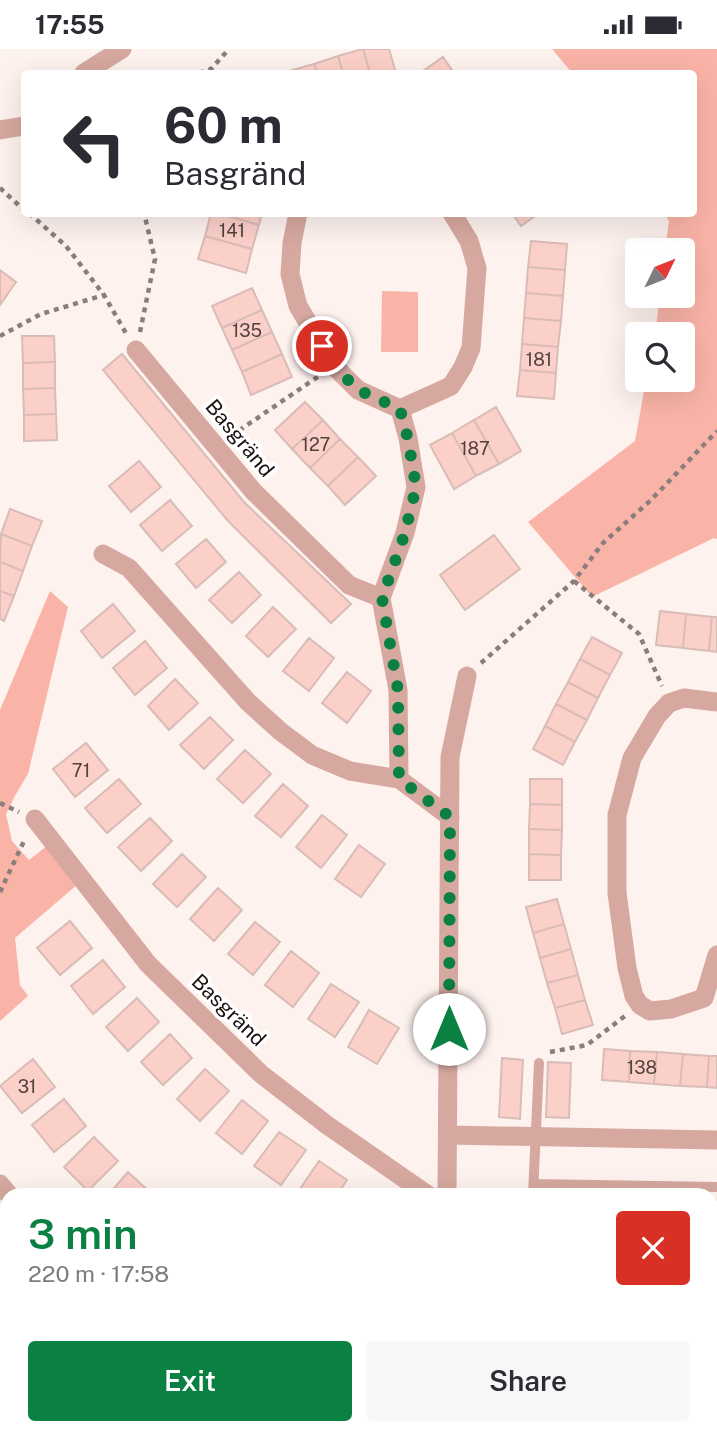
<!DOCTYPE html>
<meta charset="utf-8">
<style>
body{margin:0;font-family:"Public Sans",sans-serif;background:#f7f7f7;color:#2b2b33;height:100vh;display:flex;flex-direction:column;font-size:26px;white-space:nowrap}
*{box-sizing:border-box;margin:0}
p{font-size:23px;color:#7c7c81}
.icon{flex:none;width:38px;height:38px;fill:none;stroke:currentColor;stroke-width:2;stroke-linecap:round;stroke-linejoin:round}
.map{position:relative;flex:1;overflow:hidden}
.panel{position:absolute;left:0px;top:1139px;width:718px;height:247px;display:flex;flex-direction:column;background:#fff;border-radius:21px 21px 0 0;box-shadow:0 7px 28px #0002}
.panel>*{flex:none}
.guide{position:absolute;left:21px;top:21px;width:676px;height:147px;border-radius:7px;box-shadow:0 7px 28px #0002;background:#fff;color:#2b2b33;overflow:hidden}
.needle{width:46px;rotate:47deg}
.tools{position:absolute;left:625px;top:189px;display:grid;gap:14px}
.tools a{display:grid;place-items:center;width:70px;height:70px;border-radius:7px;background:#fff;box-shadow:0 7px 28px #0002;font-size:35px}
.pin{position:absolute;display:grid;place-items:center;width:60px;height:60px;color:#fff;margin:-30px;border:4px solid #fff;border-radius:50%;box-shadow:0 2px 7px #0007}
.me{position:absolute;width:77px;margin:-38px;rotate:0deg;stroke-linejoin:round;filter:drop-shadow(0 0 5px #0008)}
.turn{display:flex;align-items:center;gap:24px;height:147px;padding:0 28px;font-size:32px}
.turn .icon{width:91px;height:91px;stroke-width:2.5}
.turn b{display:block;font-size:49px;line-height:60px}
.round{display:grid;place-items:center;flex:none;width:74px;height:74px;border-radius:7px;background:#f7f7f7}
.headline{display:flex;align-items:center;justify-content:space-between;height:119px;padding:0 28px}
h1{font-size:42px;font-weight:600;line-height:52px;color:#0b8043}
.primary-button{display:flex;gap:14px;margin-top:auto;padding:14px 28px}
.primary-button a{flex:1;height:80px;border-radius:7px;background:#0b8043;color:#fff;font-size:28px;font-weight:600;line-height:80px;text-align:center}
.primary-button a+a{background:#f7f7f7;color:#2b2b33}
.status{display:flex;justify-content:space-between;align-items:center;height:49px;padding:0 35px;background:#fff;direction:ltr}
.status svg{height:19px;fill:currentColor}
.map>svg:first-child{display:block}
</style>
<div class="status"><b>17:55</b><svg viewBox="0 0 49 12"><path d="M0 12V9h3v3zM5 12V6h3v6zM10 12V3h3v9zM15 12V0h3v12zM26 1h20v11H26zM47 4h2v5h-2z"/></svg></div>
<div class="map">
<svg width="717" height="1385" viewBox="0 0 717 1385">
<rect width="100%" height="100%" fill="#fef2ef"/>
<path fill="#fab4a7" d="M552,0H717V490L714,489L592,548L528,473L635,392L646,331H682V285H655L660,247H682V201H665L669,172L665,165L693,164V24H572Z
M382,242L418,243V303H381Z
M50,542L68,558L28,725L16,745L6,765L12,792L29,811L48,796L78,835L15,889L20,936L28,947L0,972V661Z
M656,1379H709L708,1385H655Z"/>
<path fill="#fbd0c9" stroke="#dabcb7" stroke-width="2" d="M363,0H389L396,24H370Z
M363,0L370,24H343L338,7Z
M338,7L343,24H317L314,15Z
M443,8L454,24H420Z
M314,15L317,24H290L289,22Z
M211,164H217L259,176L252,200L205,187Z
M217,164H262L259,176Z
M512,164H539L521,177Z
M205,187L252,200L246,224L198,210Z
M531,192L567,195L565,221L528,218Z
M528,218L565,221L563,247L526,244Z
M0,221L16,233L0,256Z
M252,239L262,261L222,279L212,257Z
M526,244L563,247L561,272L524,269Z
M262,261L272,283L232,301L222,279Z
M524,269L561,272L558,298L522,295Z
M272,283L282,305L242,323L232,301Z
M22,287H54L55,313L23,314Z
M522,295L558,298L556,324L520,321Z
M122,305L244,453L351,555L331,574L228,472L103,321Z
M282,305L292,328L251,346L242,323Z
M55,313V339L23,340V314Z
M520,321L556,324L554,350L517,347Z
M55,339L56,365L24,366L23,340Z
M305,353L323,371L292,400L275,381Z
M496,358L521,402L499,415L474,371Z
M56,365L57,391L24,392V366Z
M323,371L340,390L310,419L292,400Z
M474,371L499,415L476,427L452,384Z
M452,384L476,427L454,440L430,396Z
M340,390L358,408L328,437L310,419Z
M358,408L376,427L345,456L328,437Z
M139,412L161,438L131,463L109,437Z
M170,451L192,477L162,502L140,476Z
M10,460L42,472L32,497L1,485Z
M1,485L32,497L23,522L0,513Z
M494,486L520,520L465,561L440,526Z
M206,490L226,513L196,539L176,515Z
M0,513L23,522L14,547L0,542Z
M239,523L261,546L232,574L209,551Z
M0,542L14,547L4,572L0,570Z
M113,555L135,582L102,609L81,582Z
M273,558L296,580L268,608L246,587Z
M660,562L686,565L683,599L656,596Z
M686,565L712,568L709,602L683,599Z
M712,568H717V603L709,602Z
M592,588L622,604L610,626L580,610Z
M309,589L334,609L309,642L283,622Z
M145,592L167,619L135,646L113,619Z
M580,610L610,626L598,649L568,633Z
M347,623L371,642L347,674L322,654Z
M175,630L198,654L169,681L148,657Z
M568,633L598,649L587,671L556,655Z
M556,655L587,671L575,693L545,677Z
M210,668L233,691L204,720L180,696Z
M545,677L575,693L563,716L533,700Z
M86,694L108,721L75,748L53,720Z
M245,701L271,725L243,754L217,730Z
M119,730L141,755L107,784L85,759Z
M530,730H562V756L530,755Z
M283,735L308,757L281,788L255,767Z
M530,755L562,756V781L529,780Z
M322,766L347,786L321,819L296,798Z
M150,769L172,792L141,822L118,798Z
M529,780L562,781L561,806L529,805Z
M359,796L385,815L361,848L335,830Z
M182,805L206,828L177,858L153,835Z
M529,805L561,806V831H529Z
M218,839L242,861L214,892L190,870Z
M557,850L564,875L533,884L526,858Z
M70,872L92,899L60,926L37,899Z
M255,873L280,893L253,926L228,905Z
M564,875L571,900L540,909L533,884Z
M571,900L578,926L547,934L540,909Z
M291,902L319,924L293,958L265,936Z
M103,911L125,938L93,965L71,937Z
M578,926L585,951L555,959L547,934Z
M331,935L359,953L335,988L308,970Z
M137,949L159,973L128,1002L106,978Z
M585,951L593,976L562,985L555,959Z
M369,961L399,979L377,1015L348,998Z
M170,985L192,1009L163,1036L141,1013Z
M604,1000L630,1002L629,1033L602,1031Z
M630,1002L657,1003L654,1035L629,1033Z
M657,1003L683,1005L680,1037L654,1035Z
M683,1005L709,1007L707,1038L680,1037Z
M709,1007H717V1039L707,1038Z
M502,1009L523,1011L520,1070L499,1068Z
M33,1010L55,1038L22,1064L0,1037Z
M548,1013L571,1014L569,1069L546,1068Z
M205,1020L229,1042L200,1072L177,1050Z
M64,1050L86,1077L54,1103L32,1076Z
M242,1051L268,1072L242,1105L216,1084Z
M279,1083L306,1101L281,1136L254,1117Z
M94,1088L118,1112L88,1142L64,1118Z
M319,1112L347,1131L337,1146H296Z
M128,1123L153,1146H108Z
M5,1193L7,1195V1237L0,1243V1198Z
M710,1212H716L715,1248L710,1247Z
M172,1379H212L208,1385H168Z
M501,1379H535L534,1385H500Z"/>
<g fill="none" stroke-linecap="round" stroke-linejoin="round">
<path stroke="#897e7b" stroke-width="4.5" stroke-dasharray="5 5" stroke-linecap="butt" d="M199,24L211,20L229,0
M0,139L24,161
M29,164L66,197L104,246L127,286
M140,283L155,210L144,164
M0,287L41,265L104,246
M231,387L319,327
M574,532L639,585L662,637
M481,614L574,532L603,494L651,451L717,382
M0,754L19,763
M0,843L25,790
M550,1003L587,996L625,967
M0,1344L7,1350
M38,1379L44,1385"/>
<path stroke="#d6a89f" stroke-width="10" d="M534,1135L717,1138
M533,1146L539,1014"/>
<path stroke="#d6a89f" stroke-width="19" d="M84,24L122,0
M0,81L24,77
M298,164L292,194L290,225L298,257L334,317L358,341L400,360L408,389L416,438L405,484L381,549L398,641L399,730L450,768
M136,301L253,442L349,536L381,549
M400,360L451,337L463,318L471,299L477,219L469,192L452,164
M103,505L129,519L248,653L280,682L312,706L350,722L399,730
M35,770L148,915L261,1025L327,1076L428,1146
M704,949L671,960L650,962L640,956L634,947L627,919L617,844V766L632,709L657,667L669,654L684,649L717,653
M704,949L717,906
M449,1086L717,1091
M0,1135L9,1146
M447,1146L450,708L467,627
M710,1302H717
M272,1379L281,1385
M580,1379V1385
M439,1385V1379"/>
</g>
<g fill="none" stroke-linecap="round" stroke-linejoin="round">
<path stroke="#0b8043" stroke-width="12" stroke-dasharray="0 21.6" d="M322,297L334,317L358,341L400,360L408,390L416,438L405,484L382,549L398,641L399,730L450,768L449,980"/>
</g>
<g text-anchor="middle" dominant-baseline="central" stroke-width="7" stroke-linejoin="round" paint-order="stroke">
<g font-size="18" fill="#53413e">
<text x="232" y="181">141</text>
<text x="247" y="281">135</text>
<text x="539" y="310">181</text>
<text x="316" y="395">127</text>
<text x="475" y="399">187</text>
<text x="81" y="721">71</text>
<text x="642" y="1018">138</text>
<text x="27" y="1037">31</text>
</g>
<g font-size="21" fill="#1b110f" stroke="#fff">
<text transform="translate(240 389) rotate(50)">Basgränd</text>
<text transform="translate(229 961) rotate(44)">Basgränd</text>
</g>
</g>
</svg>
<div class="tools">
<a><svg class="needle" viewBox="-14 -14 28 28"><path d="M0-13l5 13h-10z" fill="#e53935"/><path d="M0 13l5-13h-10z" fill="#7c7c81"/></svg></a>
<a><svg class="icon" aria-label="search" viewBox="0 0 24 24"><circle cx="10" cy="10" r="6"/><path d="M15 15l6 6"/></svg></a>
</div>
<div class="pin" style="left:322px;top:297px;background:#d93025"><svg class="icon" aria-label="arrive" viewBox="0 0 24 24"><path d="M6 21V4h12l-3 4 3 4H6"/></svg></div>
<svg class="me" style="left:449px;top:980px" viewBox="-20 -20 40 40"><circle r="19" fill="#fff"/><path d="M0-13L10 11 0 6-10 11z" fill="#0b8043"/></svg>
<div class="guide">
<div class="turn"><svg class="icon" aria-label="left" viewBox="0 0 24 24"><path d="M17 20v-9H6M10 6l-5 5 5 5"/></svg><div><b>60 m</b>Basgränd</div></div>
</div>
<section class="panel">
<div class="headline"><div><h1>3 min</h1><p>220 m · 17:58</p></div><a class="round" style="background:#d93025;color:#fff"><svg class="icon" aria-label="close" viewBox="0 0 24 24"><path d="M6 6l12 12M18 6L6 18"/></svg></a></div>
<div class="primary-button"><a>Exit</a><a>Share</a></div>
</section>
</div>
